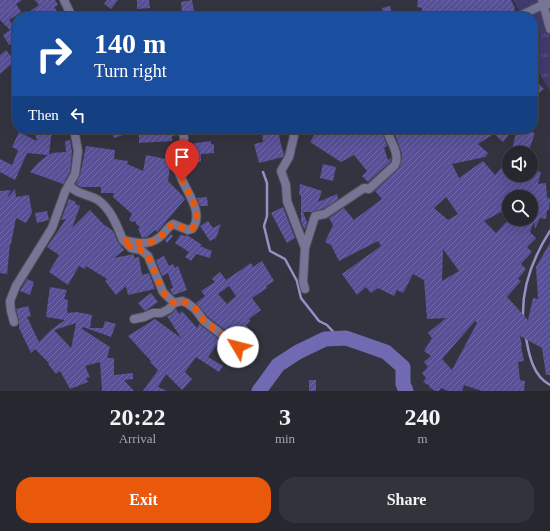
<!DOCTYPE html>
<style>
body{margin:0;font-family:Georgia,serif;background:#33333c;color:#f1f3f6;height:100vh;display:flex;flex-direction:column;font-size:15px;white-space:nowrap}
*{box-sizing:border-box;margin:0}
p{font-size:13px;color:#a4a5ab}
.icon{flex:none;width:22px;height:22px;fill:none;stroke:currentColor;stroke-width:2;stroke-linecap:round;stroke-linejoin:round}
.map{position:relative;height:391px;overflow:hidden}
.drawer{display:flex;flex-direction:column;background:#272730;flex:1}
.drawer>*{flex:none}
.banner{position:absolute;left:12px;top:12px;width:526px;height:122px;border-radius:16px;box-shadow:0 4px 16px #0002,0 0 0 1px #43444c;background:#1a4fa0;color:#fff;overflow:hidden}
.controls{position:absolute;left:502px;top:146px;display:grid;gap:8px}
.controls a{display:grid;place-items:center;width:36px;height:36px;border-radius:50%;background:#272730;box-shadow:0 4px 16px #0002,0 0 0 1px #43444c;font-size:20px}
.pin{position:absolute;display:grid;place-items:center;width:34px;height:34px;color:#fff;margin:-41px -17px;border-radius:50% 50% 50% 0;rotate:-45deg;box-shadow:0 0 4px #0007}
.pin .icon{rotate:45deg}
.me{position:absolute;width:44px;margin:-22px;rotate:307deg;stroke-linejoin:round;filter:drop-shadow(0 0 3px #0008)}
.turn{display:flex;align-items:center;gap:14px;height:84px;padding:0 16px;font-size:18px}
.turn .icon{width:52px;height:52px;stroke-width:2.5}
.turn b{display:block;font-size:28px;line-height:34px}
.then{display:flex;align-items:center;height:38px;padding:0 16px;background:#0003;gap:8px;font-size:15px}
.eta{display:flex;justify-content:space-evenly;align-items:center;height:68px;text-align:center}
.eta b{font-size:24px;font-weight:800;line-height:28px}
.action{display:flex;gap:8px;margin-top:auto;padding:8px 16px}
.action a{flex:1;height:46px;border-radius:16px;background:#ea580c;color:#fff;font-size:16px;font-weight:800;line-height:46px;text-align:center}
.action a+a{background:#33333c;color:#f1f3f6}
.map>svg:first-child{display:block}
</style>
<div class="map">
<svg width="550" height="391" viewBox="0 0 550 391">
<defs>
<pattern id="grass-tufts" width="24" height="20" patternUnits="userSpaceOnUse"><rect width="24" height="20" fill="#403a6f"/><path d="M3 7l-1-3M5 7V3M7 7l1-3M15 17l-1-3M17 17v-4M19 17l1-3" fill="none" stroke="#5c5784"/></pattern>
<pattern id="building-hatch" width="6" height="6" patternUnits="userSpaceOnUse"><rect width="6" height="6" fill="#575095"/><path d="M-1 1l2-2M0 6l6-6M5 7l2-2" fill="none" stroke="#6f69a4"/></pattern>
</defs>
<rect width="100%" height="100%" fill="#343440"/>
<path fill="url(#grass-tufts)" d="M513,0H550V91L536,68L533,55V17H523Z"/>
<g fill="none" stroke-linecap="round" stroke-linejoin="round">
<path stroke="#9590c6" stroke-width="2.5" d="M263,172L267,183V216L264,226L270,251L285,259L297,281L301,298L319,321L327,325L339,338
M523,317C522,287 534,256 550,231
M526,338C529,355 533,376 550,385"/>
<path stroke="#706ab3" stroke-width="15" d="M259,391L278,365L298,352L325,339L346,338L386,352L403,367V384L406,391"/>
</g>
<path fill="url(#building-hatch)" fill-rule="evenodd" d="M0,0H22L16,4L21,12L9,20L15,27L17,25V39L9,45L3,35L10,30L0,20Z
M35,0H55L58,5L54,7L61,17H32L29,12L39,5Z
M107,0H118L111,9L104,4Z
M137,0H149L150,8L137,9Z
M192,0L195,17H166V15L182,11L181,2Z
M418,0H511L515,8L514,9L515,12L511,17H495L493,12L480,17H422V8L417,7Z
M390,6L393,17H384L382,8Z
M6,50L15,61L0,74V55Z
M533,78L544,89L533,98Z
M34,129H52L49,155L52,153L66,152L65,141L70,140L72,151L70,172L63,184L30,172L38,163L48,155L27,153L15,180L0,172V159L12,165L17,153L18,150L12,147L19,132L37,141Z
M111,129H121L123,135L114,138Z
M145,129H177L178,135L172,136V141L139,143V134H146Z
M267,129H278L281,145L284,154L283,157L259,163L254,144L263,142L262,130Z
M318,129H384L383,134L387,146L384,148L388,160L391,158L390,162L368,182L362,176L367,171L354,155L341,162L310,142Z
M405,129H514L503,142L494,134L478,144L488,153L485,157L452,164L459,178L483,161L495,175L509,159V175H531V170L541,172L538,184L546,183L547,198H550L549,210H547L546,219L540,218L535,229L534,222L530,232L536,238L527,247L532,252L521,264L526,269L518,279L521,281L507,297L528,320L533,298L538,299L536,267L550,243V375H546L542,348L520,336L522,347H521L524,361L518,362L520,380L525,381L524,391H482L464,385L462,391H448L441,388L439,391H435L429,387L430,386L423,382L426,378L422,373L428,367L424,362L431,356L424,351L432,338L428,333L446,318L427,319L424,280L413,274L403,293L397,290L394,296L378,288L371,293L366,287L357,295L342,274L381,246L378,241L339,261L331,245L325,242L333,225L329,218L344,208L354,220L382,199L375,191L400,167L402,154L395,135L398,132ZM446,197L458,214L448,220L434,208ZM509,197H532L534,219H509L496,233L484,221L501,212L502,213L509,208ZM443,249L459,271L442,281ZM475,321L477,323L452,370L442,359Z
M517,129L535,133L528,153H511Z
M211,141V144H214V153L201,154V162H187V160H186V154L189,144Z
M86,146L115,150L114,159L128,161L127,164L143,171L146,155L171,160L168,181L181,194L185,199L158,231L157,232L155,230L147,237L142,238L138,229L140,227L137,225L135,221L132,222L129,220L132,214L113,197L114,193H101V187H81L76,184L80,175Z
M323,164L336,167L333,181L320,178Z
M300,184L322,191L318,202L337,194L338,199L323,209L311,212H303L307,222L306,228L304,229L301,221V195H299Z
M15,189L16,197L29,195L32,213L26,223L16,218L11,244H10L7,274L0,273V191L11,190L7,198Z
M207,197L208,206H200L197,198Z
M69,199L76,202L75,204L80,206L72,228L90,210L105,226V225L113,231L118,242L124,250L114,258L134,254V258L139,257L142,275L149,273L155,289L128,295L126,286L116,295L105,281L107,279L86,266L85,269L79,266L68,285L49,272L59,255L47,247L66,219L61,220Z
M283,207L295,238L287,243L271,213Z
M47,211L49,220L37,223L35,213Z
M208,221L213,228L221,224L216,238L210,241L200,226Z
M171,234L173,236L167,243L165,240Z
M181,234L184,236L187,235L202,245L200,246L212,251L210,258L196,254L191,261L185,257L189,252L175,243Z
M164,256L169,266L173,264L175,268L178,266L187,290L174,295L172,293L170,289L173,288L168,273L162,276L156,260Z
M262,261L274,281L266,286L267,288L252,298L261,310L249,319L250,321L246,325L251,332L243,342H241L208,317L196,303L205,296L201,291L215,282L212,279L220,272L226,280L251,263L253,267ZM229,286L236,296L227,304L218,294Z
M27,279L34,282L30,295L20,291Z
M50,287L67,290L64,299L68,300L67,313L77,312L92,315L90,328H103L105,321L116,324L111,337L83,327L82,329L110,347L107,358H114V375L133,373V379L124,380L134,391H102L100,362L85,366L90,377L86,378L88,382L70,389L60,371L56,374L48,364L49,363L35,349L31,353L19,328V321L16,309L28,306L31,316L27,317L39,342L51,330L65,320L46,317L48,301H49H48ZM76,323L72,344L71,348L54,330Z
M151,293L158,302L145,311L138,303Z
M176,309L179,314L182,311L197,328L199,324L220,340L208,357L223,366L219,372L196,357L185,372L192,379L182,390L166,374L158,387L167,391H143L158,370L150,362L151,361L128,336L155,319L181,338L167,316L172,314Z
M309,380H316V391H309Z"/>
<g fill="none" stroke-linecap="round" stroke-linejoin="round">
<g stroke="#51515c" stroke-width="10">
<path id="minor" d="M64,0L72,17
M542,0L550,29
M518,17L544,4H550
M293,129L294,136L289,157L281,171L286,185L287,201L305,248L303,282L305,289
M69,184C74,194 89,194 98,200C111,209 117,226 123,240C138,243 150,247 162,235C166,231 168,227 173,224L188,230L192,229C206,212 183,188 179,172C175,160 183,149 184,138C184,135 182,132 182,129
M123,240L131,248L141,250L148,256L163,292L174,303
M305,248L315,216L325,214L364,188L369,189L395,165C400,154 391,143 388,133L393,129
M134,319L144,317L153,313H161L169,309L174,303L182,301L187,303L195,309L204,321L238,347
M14,322L11,311L10,301L16,286L52,228L65,192L75,174L78,151L74,129"/>
</g>
<use href="#minor" stroke="#767596" stroke-width="8"/>
</g>
<g fill="none" stroke-linecap="round" stroke-linejoin="round">
<path stroke="#ea580c" stroke-width="7" stroke-dasharray="0 12.6" d="M182,181C189,194 204,215 192,229L188,230L173,224C168,227 166,231 162,235C150,247 138,243 123,240L131,248L141,250L148,256L163,292L167,297L174,303L182,301L190,305L195,308L204,321L238,347"/>
</g>
</svg>
<div class="controls">
<a><svg class="icon" aria-label="sound" viewBox="0 0 24 24"><path d="M4 9h4l5-4v14l-5-4H4zM17 9q2 3 0 6"/></svg></a>
<a><svg class="icon" aria-label="search" viewBox="0 0 24 24"><circle cx="10" cy="10" r="6"/><path d="M15 15l6 6"/></svg></a>
</div>
<div class="pin" style="left:182px;top:181px;background:#d93025"><svg class="icon" aria-label="arrive" viewBox="0 0 24 24"><path d="M6 21V4h12l-3 4 3 4H6"/></svg></div>
<svg class="me" style="left:238px;top:347px" viewBox="-20 -20 40 40"><circle r="19" fill="#fff"/><path d="M0-13L10 11 0 6-10 11z" fill="#ea580c"/></svg>
<div class="banner">
<div class="turn"><svg class="icon" aria-label="right" viewBox="0 0 24 24"><path d="M7 20v-9h11M14 6l5 5-5 5"/></svg><div><b>140 m</b>Turn right</div></div>
<div class="then">Then<svg class="icon" aria-label="left" viewBox="0 0 24 24"><path d="M17 20v-9H6M10 6l-5 5 5 5"/></svg></div>
</div>
</div>
<section class="drawer">
<div class="eta">
<div><b>20:22</b><p>Arrival</p></div>
<div><b>3</b><p>min</p></div>
<div><b>240</b><p>m</p></div>
</div>
<div class="action"><a>Exit</a><a>Share</a></div>
</section>
